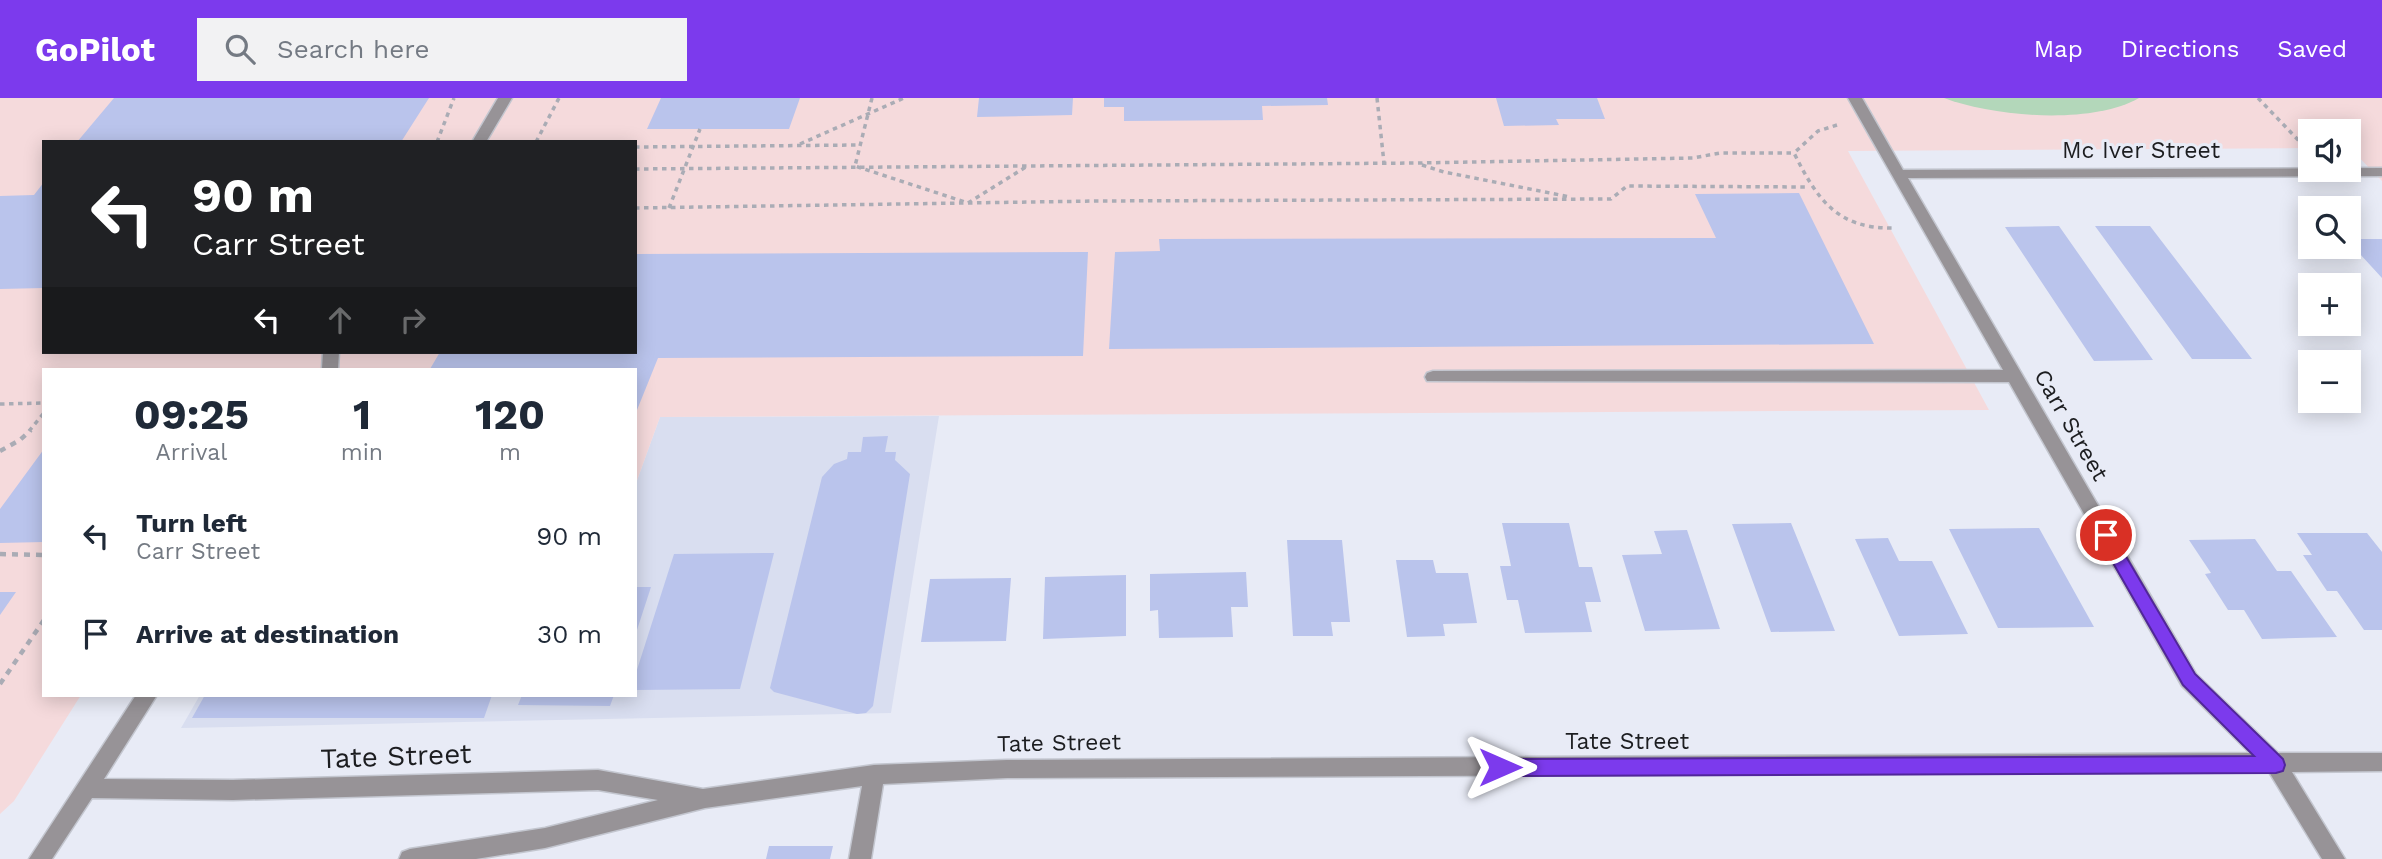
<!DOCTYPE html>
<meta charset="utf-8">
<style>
body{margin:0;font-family:"Work Sans",sans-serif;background:#f2f2f3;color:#1f2937;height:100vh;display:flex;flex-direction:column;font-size:26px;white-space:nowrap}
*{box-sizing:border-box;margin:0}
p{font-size:23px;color:#747a83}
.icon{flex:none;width:38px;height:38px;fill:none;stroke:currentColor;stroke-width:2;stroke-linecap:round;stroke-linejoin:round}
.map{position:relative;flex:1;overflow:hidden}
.drawer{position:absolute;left:42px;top:270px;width:595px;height:329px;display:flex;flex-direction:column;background:#fff;border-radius:0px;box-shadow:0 4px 18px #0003}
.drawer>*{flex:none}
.hud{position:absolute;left:42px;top:42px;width:595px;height:214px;border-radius:0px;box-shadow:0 4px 18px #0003;background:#202124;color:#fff;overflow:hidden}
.controls{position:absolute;left:2298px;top:21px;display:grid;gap:14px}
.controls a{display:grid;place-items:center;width:63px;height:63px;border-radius:0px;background:#fff;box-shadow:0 4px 18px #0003;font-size:35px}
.pin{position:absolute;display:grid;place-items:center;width:60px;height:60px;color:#fff;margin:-30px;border:4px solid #fff;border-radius:50%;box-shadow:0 2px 7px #0007}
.me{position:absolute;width:77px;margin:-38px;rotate:90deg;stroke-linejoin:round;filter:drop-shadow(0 0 5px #0008)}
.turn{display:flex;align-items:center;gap:24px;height:147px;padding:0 35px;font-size:32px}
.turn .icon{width:91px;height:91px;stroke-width:2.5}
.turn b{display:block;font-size:49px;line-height:60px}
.lanes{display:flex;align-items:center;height:66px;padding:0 35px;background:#0003;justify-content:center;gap:35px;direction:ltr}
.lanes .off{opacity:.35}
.eta{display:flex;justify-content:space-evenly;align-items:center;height:119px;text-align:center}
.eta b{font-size:42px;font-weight:700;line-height:49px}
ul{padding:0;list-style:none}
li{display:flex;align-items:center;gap:21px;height:98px;padding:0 35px}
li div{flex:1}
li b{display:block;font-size:26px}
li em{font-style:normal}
header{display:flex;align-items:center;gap:42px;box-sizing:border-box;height:98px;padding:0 35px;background:#7c3aed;color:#fff}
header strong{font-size:33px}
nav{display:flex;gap:38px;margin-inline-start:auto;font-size:24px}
.search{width:490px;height:63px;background:#f2f2f3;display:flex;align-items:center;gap:18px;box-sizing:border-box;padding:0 24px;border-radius:0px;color:#747a83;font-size:26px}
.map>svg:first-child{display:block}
</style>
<header>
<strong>GoPilot</strong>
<div class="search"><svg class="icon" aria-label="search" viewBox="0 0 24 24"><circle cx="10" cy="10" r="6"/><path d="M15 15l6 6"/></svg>Search here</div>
<nav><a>Map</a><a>Directions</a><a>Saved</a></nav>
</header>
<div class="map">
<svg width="2382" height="761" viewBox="0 0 2382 761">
<rect width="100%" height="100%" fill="#e8ebf6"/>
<path fill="#d9def0" d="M939,318L891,615L181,630L200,597H635V388L660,319Z"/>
<path fill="#f5dadc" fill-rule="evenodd" d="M0,0H2382V83L2349,49L2348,33H2310V50L1848,53L1989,312L660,319L635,388V271H44V597H81L14,703L0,716ZM44,44H635V254H44Z"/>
<path fill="#b3d7ba" d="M1944,0H2139C2092,27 1994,19 1944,0Z"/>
<path fill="#bac4ec" d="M114,0H429L401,44H77Z
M661,0H800L789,31H647Z
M979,0H1073L1072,17L977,19Z
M1104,0H1327L1328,7L1262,8L1263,22L1124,23V9H1104Z
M1496,0H1597L1605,21H1556L1559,27L1504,28Z
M44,84V190L0,191V98L34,97Z
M1799,95L1874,246L1109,251L1115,154L1160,153L1159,141L1716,140L1695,96Z
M2059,128L2153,262L2094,263L2005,129Z
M2095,128H2150L2252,261H2192Z
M2348,141H2382V180L2348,143Z
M1088,154L1083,258L658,260L635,317V271H430L440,254H635V156Z
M888,338L885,354H896L895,362L910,376L873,608L866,615L857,616L774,594L770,590L822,379L834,366L847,361L848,354H861L863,339Z
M44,351V444L0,445V411Z
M1502,425H1569L1579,469H1592L1601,504H1585L1592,534L1525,535L1518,502H1507L1500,468H1511Z
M1791,425L1835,533L1771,534L1732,426Z
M2039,430L2094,529L1998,530L1949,431Z
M1687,432L1720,531L1645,533L1622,457L1662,456L1654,433Z
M2297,435H2367L2382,454V532H2364L2337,493H2327L2303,457H2312Z
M1888,440L1899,463H1932L1968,536L1899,538L1855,441Z
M2255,441L2277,473H2291L2337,539L2262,541L2244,512H2228L2205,476L2211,475L2189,442Z
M1287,442H1342L1350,524H1331L1333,538H1293Z
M774,455L740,591L635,592V578L674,456Z
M1396,462H1433L1436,475H1468L1477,525L1443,526L1445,538L1407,539Z
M1246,474L1248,509H1231L1233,539L1159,540L1158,512L1150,513V476Z
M1126,477V538L1043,541L1045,479Z
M1011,480L1006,543L921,544L930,481Z
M635,489H651L636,535H635Z
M0,494H16L0,517Z
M205,597H492L484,620H192Z
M522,597H614L610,608L518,607Z
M769,748H833L830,761H766Z"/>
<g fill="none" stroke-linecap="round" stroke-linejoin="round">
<g stroke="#c3c6cf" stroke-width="3">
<path id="minor" d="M498,0H512L486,44H472Z
M1848,0H1862L1903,72L2382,70V78L1908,80L2196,576L2278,655H2382V673L2292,674L2345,761H2322L2269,674L1007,680L883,686L871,761H849L862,688L705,710L545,750L476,761H399L402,754L410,751L545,730L658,702L598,692L233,702L92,700L52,761H29L136,597H157L104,681L233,682L598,672L703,691L874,667L1007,662L2250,655L2182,588L2009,284L1427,283L1425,279L1427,275L1433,273L2003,272Z
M323,254H339L338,271H322Z"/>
</g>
<path stroke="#aaacb5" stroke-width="3.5" stroke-dasharray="4.5 4.5" stroke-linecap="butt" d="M872,0L855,68L968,105L1029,67
M1377,0L1384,65
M2258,0L2301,45
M1837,27L1818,33L1794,55C1817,101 1837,131 1893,130
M437,44L454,0
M536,44L559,0
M800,46L904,0
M635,49L860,47
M1422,67L1444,74L1570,99
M635,71L1417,65L1693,60L1720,55H1794
M635,110L1097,103L1611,101L1627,88L1809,89
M669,110L700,31
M0,306L44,305
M29,333L44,315"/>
<path stroke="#aaacb5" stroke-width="4.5" stroke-dasharray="6 6" stroke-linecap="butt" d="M0,353L20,342L31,332
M0,456L44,457
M0,586L44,522"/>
<use href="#minor" fill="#979397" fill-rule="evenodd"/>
</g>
<path fill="#7c3aed" stroke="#51269a" stroke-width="2" d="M2106,431L2111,433L2195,576L2283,661L2285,667L2283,673L2276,675L1500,678L1494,675L1491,669L1494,663L1500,661L2254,658L2183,587L2097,437L2100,433Z"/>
<g text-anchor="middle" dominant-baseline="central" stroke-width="6" stroke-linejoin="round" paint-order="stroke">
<g font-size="23" fill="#1c1d20" stroke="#e8ebf6">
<text x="2141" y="52">Mc Iver Street</text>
<text transform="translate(2071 327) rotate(60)">Carr Street</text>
<text x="1627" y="643">Tate Street</text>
<text transform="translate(1059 645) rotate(-1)">Tate Street</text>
</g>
<g font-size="28" fill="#1c1d20" stroke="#e8ebf6">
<text transform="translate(396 658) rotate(-2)">Tate Street</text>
</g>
</g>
</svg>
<div class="controls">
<a><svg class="icon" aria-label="sound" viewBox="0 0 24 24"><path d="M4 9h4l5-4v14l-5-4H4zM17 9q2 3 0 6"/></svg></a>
<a><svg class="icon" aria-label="search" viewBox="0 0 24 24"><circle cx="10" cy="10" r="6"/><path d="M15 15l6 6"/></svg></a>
<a>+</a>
<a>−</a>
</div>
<div class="pin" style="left:2106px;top:437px;background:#d93025"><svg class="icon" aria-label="arrive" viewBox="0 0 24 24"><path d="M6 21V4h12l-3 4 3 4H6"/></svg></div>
<svg class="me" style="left:1500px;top:669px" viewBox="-20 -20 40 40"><path d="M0-17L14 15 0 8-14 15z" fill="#7c3aed" stroke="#fff" stroke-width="4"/></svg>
<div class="hud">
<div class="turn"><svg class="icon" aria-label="left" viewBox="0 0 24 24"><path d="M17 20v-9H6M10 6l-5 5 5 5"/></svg><div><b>90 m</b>Carr Street</div></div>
<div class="lanes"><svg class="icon" aria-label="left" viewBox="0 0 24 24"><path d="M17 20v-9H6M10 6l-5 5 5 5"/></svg><svg class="icon off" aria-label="ahead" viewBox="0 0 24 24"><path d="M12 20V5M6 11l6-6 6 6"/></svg><svg class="icon off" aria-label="right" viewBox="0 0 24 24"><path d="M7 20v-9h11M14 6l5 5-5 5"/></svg></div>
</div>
<section class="drawer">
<div class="eta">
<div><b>09:25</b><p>Arrival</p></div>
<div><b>1</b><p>min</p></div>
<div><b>120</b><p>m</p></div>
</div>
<ul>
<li><svg class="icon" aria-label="left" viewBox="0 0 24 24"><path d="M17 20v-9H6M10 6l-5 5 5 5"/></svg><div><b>Turn left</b><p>Carr Street</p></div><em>90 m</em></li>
<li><svg class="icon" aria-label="arrive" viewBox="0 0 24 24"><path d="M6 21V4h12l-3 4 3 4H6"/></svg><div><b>Arrive at destination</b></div><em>30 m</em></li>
</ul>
</section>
</div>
